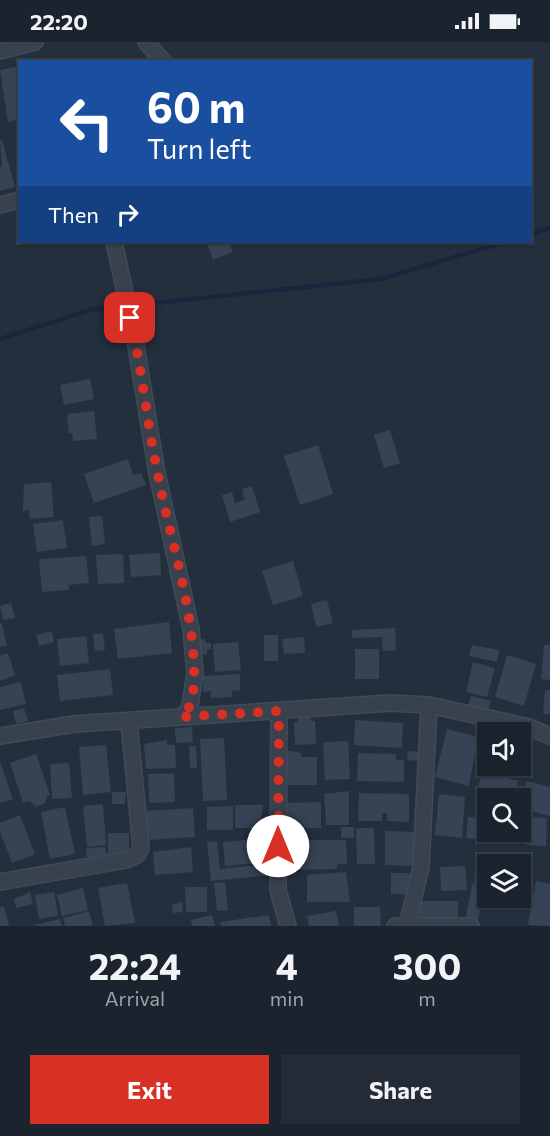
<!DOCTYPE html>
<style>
body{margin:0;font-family:Commissioner,sans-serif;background:#242b36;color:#f1f3f6;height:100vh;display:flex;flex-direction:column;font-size:22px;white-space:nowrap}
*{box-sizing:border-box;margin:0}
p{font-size:20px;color:#a0a4aa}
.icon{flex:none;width:33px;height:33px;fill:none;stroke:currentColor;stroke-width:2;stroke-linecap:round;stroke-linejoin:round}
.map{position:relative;height:884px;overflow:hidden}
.side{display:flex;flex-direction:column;background:#1b232e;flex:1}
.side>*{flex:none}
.top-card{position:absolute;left:18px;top:18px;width:514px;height:183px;border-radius:0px;box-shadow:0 2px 4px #0004,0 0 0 2px #39404a;background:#1a4fa0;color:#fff;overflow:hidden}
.tools{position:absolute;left:477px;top:680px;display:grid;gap:12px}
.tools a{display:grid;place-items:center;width:54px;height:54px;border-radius:0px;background:#1b232e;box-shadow:0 2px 4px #0004,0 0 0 2px #39404a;font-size:30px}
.pin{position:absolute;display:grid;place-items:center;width:51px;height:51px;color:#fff;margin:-26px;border-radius:12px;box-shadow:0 3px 9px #0006}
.me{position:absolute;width:66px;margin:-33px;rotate:0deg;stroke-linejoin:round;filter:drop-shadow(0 0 4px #0008)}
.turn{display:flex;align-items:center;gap:21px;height:126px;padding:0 30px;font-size:27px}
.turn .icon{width:78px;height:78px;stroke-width:2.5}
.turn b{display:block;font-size:42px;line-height:51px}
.then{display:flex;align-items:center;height:57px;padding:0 30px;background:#0003;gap:12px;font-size:22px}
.eta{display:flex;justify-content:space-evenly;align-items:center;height:102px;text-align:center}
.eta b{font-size:36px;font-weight:700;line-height:42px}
.cta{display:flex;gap:12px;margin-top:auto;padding:12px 30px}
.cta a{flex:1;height:69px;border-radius:0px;background:#d93025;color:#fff;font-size:24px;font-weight:700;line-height:69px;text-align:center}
.cta a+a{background:#242b36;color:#f1f3f6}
.status{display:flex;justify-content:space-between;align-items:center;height:42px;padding:0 30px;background:#1b232e;direction:ltr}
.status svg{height:16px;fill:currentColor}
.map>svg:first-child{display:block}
</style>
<div class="status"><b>22:20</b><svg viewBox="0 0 49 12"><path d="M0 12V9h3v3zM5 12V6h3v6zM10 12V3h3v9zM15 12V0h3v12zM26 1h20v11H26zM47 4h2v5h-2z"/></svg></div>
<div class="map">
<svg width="550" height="884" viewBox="0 0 550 884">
<rect width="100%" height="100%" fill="#242f3e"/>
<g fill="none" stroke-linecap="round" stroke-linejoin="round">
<path stroke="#17263c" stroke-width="4.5" d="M531,192L550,186
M0,297L89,268L381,237L505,200"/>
</g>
<path fill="#364354" d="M20,24V77L8,80L0,28Z
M2,98L15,145L0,149V125L2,124L0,99Z
M206,200H229L233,210L213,218Z
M90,337L94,357L64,363L60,343Z
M94,369L97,397L73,399L72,391H69L67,372Z
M390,388L400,421L384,426L374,393Z
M318,403L333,452L300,463L284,414Z
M128,417L133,433L141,431L146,443L94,461L84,432Z
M51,440L54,475L30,477L29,468L23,469L24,442Z
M252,444L260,470L230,480L222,453L232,450L235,461L245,458L242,447Z
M102,474L105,502L92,504L89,475Z
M63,478L67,506L37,510L33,482Z
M160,511L161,533L131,535L129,513Z
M123,512L124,541L98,542L96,513Z
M86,514L89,541L69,543V548L42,550L39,517Z
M293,519L303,554L273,563L262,529Z
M327,558L333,581L316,585L311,562Z
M11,561L15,576L3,578L0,564Z
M169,580L172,611L118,617L114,587Z
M0,582H2L7,604L0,605Z
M395,586L396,608L383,609L382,595L352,596V588Z
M52,589L54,600L39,604L36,593Z
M103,591L105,608L95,609L93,592Z
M264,593H278V619H264Z
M86,594L89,621L60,624L57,597Z
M304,595L305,611L284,612L282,597Z
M205,597L206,601H211V607L207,608V612L196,614L194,598Z
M238,600L241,628L215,630L213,602Z
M472,603L499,608L497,620L469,614Z
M544,603H550V638L541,637Z
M355,607H379V637H355Z
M8,611L15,633L0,639V614Z
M507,613L536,622L524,664L495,655Z
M473,620L495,626L487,655L466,650Z
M110,627L113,653L60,659L57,633Z
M240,632V648L232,649V655L211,656V649L203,650V634Z
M21,640L26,662L0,668V645Z
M545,648H550V672H543Z
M471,654L491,659L488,669L468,664Z
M24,666L28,679L16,682L13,669Z
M311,675V679H315L316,702L295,703L294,680L298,679V676Z
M355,678L403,681L402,706L354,703Z
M192,685L193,700L176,701L175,686Z
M447,687L478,695L469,744L435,735Z
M520,695L531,698L525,718L520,717Z
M224,696L227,758L203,759L200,697Z
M167,698V703H175L176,726L146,727L144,702Z
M348,699L350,737L325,738L323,700Z
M106,703L111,750L83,753L79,705Z
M189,704H196L197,726H190Z
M286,708L301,711V715H317V743H286Z
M408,709L420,710L419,719L407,718Z
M358,711L396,712V718H404V740L357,739Z
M36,712L50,753L47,754L45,761L36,765L30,759L23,761L10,721Z
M479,713L488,715V723H491L489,729L476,725Z
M0,720L13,757L0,761Z
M69,721L72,756L52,757L50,722Z
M483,729L518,739L514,755L478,745Z
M174,731L175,760L149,761L148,732Z
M527,739L550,745V774L520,766Z
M349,749V783H326L324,752Z
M112,750H126L125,762H112Z
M359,751L409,752V780L387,779V771H382V779H358Z
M439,752L465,755L462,796L435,793Z
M321,760V786L285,787L284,761Z
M103,762L106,803L87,805L83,764Z
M235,763H263L260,786H235Z
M233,764V788H207V765Z
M65,765L75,812L50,817L41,770Z
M193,766L195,795L150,798L145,769Z
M20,773L35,812L12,821L0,790V781Z
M468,775L488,777V789H508L507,800L466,796Z
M527,775L547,776L546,804L525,803Z
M341,785H354V796H341Z
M356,786H374L375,822H357Z
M385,789L416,790L415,824L385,823Z
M108,791H129V812H108Z
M266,796L265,820L225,824L223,800Z
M293,798H346L347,822H337V827L293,828Z
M217,799L220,827L269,822L270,833L211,839L207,800Z
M105,805L108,817L88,822L86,806Z
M191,805L193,830L155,833L153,810Z
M476,821L488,823V840L474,838Z
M465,824L467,848L441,849L440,825Z
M346,830L350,860H307V833Z
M391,831H410V852H391Z
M536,839L550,842V884L528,883Z
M225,840L228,868L217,869L214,841Z
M473,840L488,842V855L477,853L483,855L477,882L465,879Z
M127,841L135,881L105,884L98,846Z
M185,845H207V870H186Z
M83,846L88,868L62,874L57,853Z
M30,850L33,862L16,866L14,857Z
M54,850L58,874L39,877L35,853Z
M417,859H458V882L417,878Z
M182,860L183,870L173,871L172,862Z
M4,864L9,884H0V865Z
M354,865H380L381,884H354Z
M89,869L93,884H65L63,876Z
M336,869L339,884H309L307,874Z
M212,873L215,884H192L191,878Z
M269,873L271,884H221L220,880Z
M60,877L62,884H34V883Z"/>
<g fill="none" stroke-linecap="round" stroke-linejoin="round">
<g stroke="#414a57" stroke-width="18">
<path id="street" d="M146,0L164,20
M0,9L35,0
M0,163L20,158
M279,669L278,848L288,884
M181,675L390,661L429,663L529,685L550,694
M0,694L74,682L181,675L186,671L190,664L195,631L191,587L157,431L134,292L114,200
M0,840L126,818L137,813L141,806L129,680
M395,884H471
M407,884L421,825L429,663"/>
</g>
<use href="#street" stroke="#38414e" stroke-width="15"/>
</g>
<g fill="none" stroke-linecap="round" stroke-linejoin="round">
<path stroke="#d93025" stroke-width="10" stroke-dasharray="0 18" d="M130,276C142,327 147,381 158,433C170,497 193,563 194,629C195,643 193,668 181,675L279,669L278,804"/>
</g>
</svg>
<div class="tools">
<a><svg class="icon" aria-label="sound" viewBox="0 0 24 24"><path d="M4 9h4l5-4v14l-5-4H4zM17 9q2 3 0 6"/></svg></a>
<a><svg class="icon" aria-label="search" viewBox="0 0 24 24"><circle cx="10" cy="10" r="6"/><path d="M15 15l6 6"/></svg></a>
<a><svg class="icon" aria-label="layers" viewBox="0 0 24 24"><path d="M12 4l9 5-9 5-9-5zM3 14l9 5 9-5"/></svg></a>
</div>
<div class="pin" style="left:130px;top:276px;background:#d93025"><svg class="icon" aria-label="arrive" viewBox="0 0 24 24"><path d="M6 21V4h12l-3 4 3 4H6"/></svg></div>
<svg class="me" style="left:278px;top:804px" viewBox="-20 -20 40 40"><circle r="19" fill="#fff"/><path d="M0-13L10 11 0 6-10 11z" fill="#d93025"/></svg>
<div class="top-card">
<div class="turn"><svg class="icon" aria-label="left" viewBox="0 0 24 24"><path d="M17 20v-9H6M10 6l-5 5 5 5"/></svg><div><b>60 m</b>Turn left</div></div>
<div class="then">Then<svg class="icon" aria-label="right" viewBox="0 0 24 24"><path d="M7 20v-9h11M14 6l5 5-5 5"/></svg></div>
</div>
</div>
<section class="side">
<div class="eta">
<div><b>22:24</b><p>Arrival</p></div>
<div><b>4</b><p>min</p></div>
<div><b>300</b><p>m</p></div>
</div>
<div class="cta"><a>Exit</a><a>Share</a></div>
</section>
